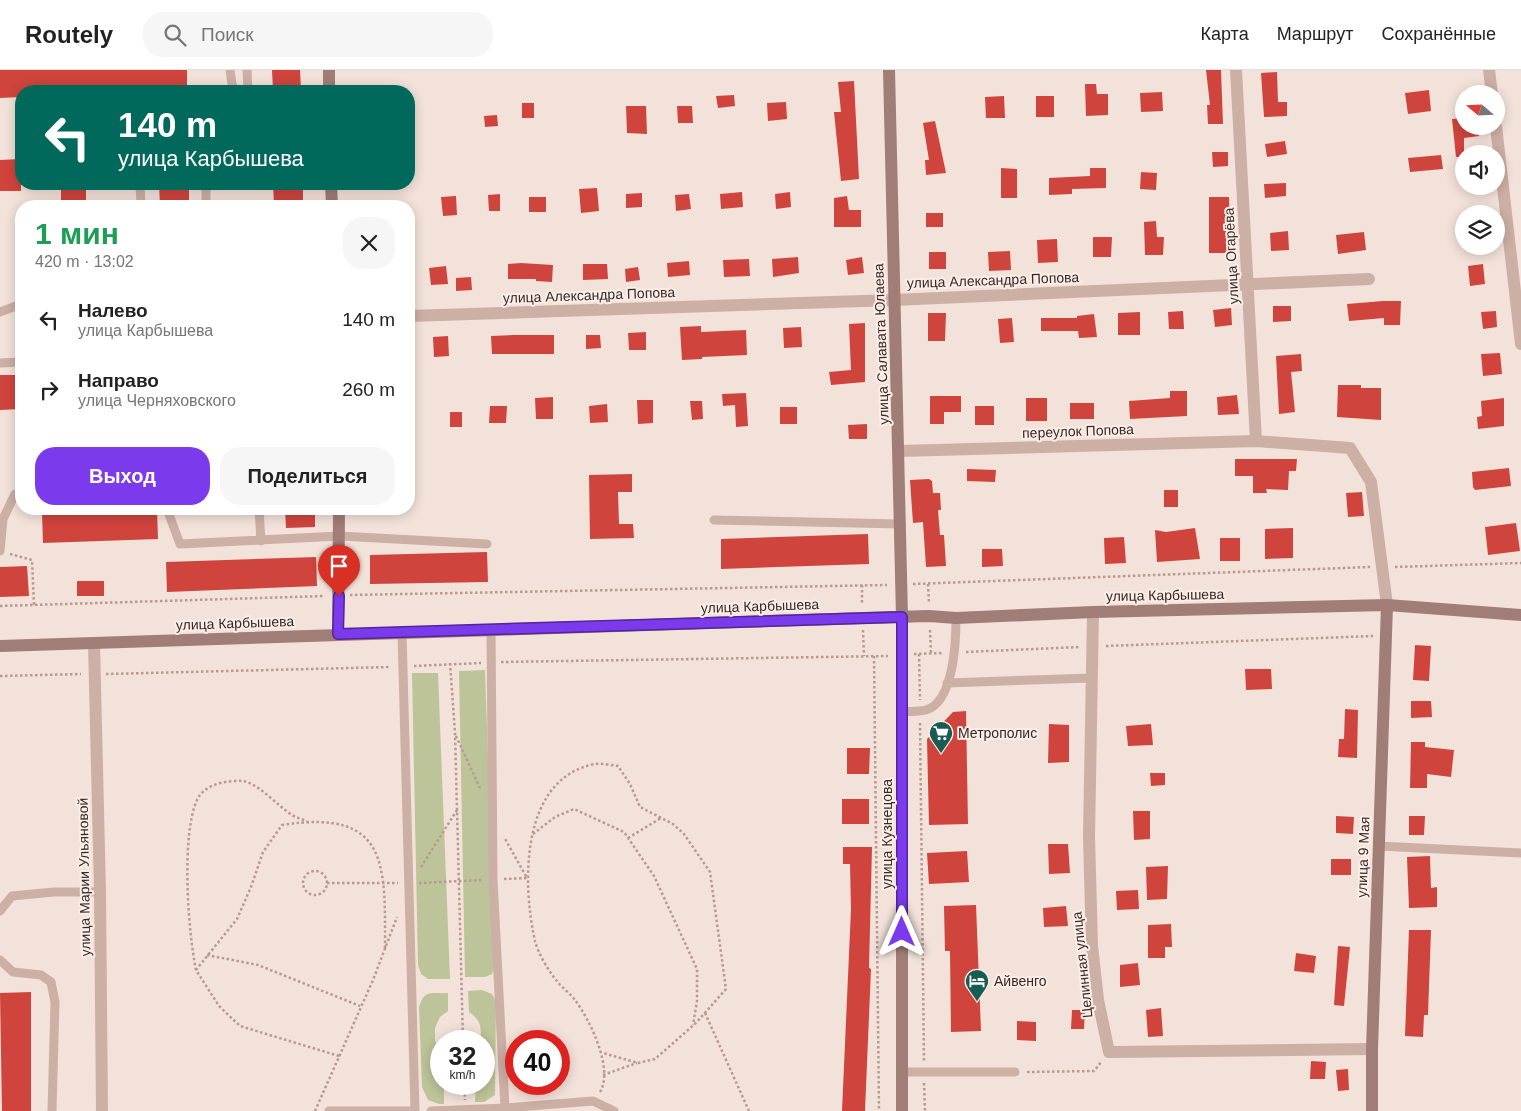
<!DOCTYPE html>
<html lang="ru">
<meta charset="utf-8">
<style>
body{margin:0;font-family:Helvetica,sans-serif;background:#f6f6f6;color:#222;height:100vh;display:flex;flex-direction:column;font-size:19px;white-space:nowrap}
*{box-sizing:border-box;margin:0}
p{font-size:16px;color:#767676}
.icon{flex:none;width:28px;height:28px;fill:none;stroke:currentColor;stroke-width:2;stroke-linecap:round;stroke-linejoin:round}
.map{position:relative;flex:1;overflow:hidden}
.details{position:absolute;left:15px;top:130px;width:400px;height:315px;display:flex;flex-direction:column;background:#fff;border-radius:20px;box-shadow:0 2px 12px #0003}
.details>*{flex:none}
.top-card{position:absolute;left:15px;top:15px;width:400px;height:105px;border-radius:20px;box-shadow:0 2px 12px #0003;background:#00695c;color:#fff;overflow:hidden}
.needle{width:32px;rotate:289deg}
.controls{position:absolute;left:1455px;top:15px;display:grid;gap:10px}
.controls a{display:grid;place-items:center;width:50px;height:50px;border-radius:50%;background:#fff;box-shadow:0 2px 12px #0003;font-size:25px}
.speed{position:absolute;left:430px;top:960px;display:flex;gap:10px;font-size:25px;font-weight:700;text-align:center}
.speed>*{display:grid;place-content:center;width:65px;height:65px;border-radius:50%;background:#fff;box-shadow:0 2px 12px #0003;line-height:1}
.speed small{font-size:12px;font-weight:400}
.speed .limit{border:8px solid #d22;background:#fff;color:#111}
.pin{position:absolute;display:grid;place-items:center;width:42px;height:42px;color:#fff;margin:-51px -21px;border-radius:50% 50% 50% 0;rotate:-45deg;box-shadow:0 0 5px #0007}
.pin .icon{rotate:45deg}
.me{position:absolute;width:55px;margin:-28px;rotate:0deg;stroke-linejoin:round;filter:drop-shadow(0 0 4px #0008)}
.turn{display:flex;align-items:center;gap:18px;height:105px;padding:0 20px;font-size:22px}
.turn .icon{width:65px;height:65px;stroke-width:2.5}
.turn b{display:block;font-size:35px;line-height:42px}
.round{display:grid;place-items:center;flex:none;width:52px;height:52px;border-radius:20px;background:#f6f6f6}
.headline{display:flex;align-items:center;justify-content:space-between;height:85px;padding:0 20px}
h1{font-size:30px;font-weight:600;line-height:38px;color:#1e9e55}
.cta{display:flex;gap:10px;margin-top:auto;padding:10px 20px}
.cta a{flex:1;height:58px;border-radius:20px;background:#7c3aed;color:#fff;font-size:20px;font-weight:600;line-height:58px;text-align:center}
.cta a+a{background:#f6f6f6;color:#222}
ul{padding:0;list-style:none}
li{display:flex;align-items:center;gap:15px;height:70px;padding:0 20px}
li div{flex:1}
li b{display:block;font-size:19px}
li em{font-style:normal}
header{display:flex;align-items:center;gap:30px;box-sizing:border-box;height:70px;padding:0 25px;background:#fff;border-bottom:1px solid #e0e0e0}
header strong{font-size:24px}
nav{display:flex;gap:28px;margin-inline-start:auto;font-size:18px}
.search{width:350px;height:45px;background:#f6f6f6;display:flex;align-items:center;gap:12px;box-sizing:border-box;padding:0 18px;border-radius:20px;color:#767676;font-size:19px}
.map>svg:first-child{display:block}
</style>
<header>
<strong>Routely</strong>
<div class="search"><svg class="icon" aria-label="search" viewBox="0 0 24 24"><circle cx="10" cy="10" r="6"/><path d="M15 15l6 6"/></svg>Поиск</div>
<nav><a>Карта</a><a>Маршрут</a><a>Сохранённые</a></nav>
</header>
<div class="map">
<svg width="1521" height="1041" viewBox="0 0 1521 1041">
<rect width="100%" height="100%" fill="#f3e2da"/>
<path fill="#bdc499" d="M485,600L495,896L492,904L485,907H465L459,601Z
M412,603H438L450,909H428L421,904L418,895Z
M482,920L492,924L496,931L495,1025L484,1032H475L476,1014H484V971H480C482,958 481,950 469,942L468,921Z
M448,923V941L440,947L435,958V971L441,979V1014H444V1034H439L428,1030L422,1017L419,938C424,919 431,924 448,923Z"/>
<path fill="#cf443d" d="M0,0H187V21H21V27L0,28Z
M272,0H300L301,20L273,21Z
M1206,0H1221L1223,54H1208L1207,35H1210Z
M1277,2L1278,32H1287V46L1264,47L1261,3Z
M854,11L859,109L841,111L834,42H841L838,12Z
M1085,14H1096L1097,24H1108V45L1086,46Z
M1429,20L1431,41L1408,44L1405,23Z
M1162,22L1163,41L1141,42L1140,23Z
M734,25L735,36L718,38L716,26Z
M1004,26L1005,48H986L985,27Z
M1036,26H1054V47H1036Z
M786,32L787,49L768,51L767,33Z
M522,33H534V48H522Z
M626,36H646L647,64L627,63Z
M677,36H692L693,53H678Z
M497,45L498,56L485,57L484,46Z
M1464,48V56H1478L1479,66L1464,68V87H1456L1452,49Z
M935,51L946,103L926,105L925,90H929L923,53Z
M1285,71L1287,84L1267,87L1265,74Z
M1212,82H1228V96L1213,97Z
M1441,85L1443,99L1410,102L1408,88Z
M21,89V121H0V90Z
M1001,98L1017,99V128H1001Z
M1090,98H1106V118L1072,119V124L1049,125V108L1090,106Z
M1141,102L1157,103L1156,120L1140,119Z
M1286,113V126L1265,128L1264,114Z
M61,114H86V136H61Z
M159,114H189V136H160Z
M273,114H303V136H274Z
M597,118L599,141L581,143L579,119Z
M742,122L743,137L721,139L720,124Z
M790,122L791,137L776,139L775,124Z
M642,123V137L626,138V124Z
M500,124V141H489L488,125Z
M689,124L691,139L676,141L675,125Z
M456,126L457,145L443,146L441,127Z
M847,126L849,140H861V157H834V128Z
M529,127H546V142H529Z
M1209,127H1229L1230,161H1233V183H1209Z
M926,143H943V157H926Z
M1156,151L1157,167H1164L1163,185H1145L1144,152Z
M1288,161L1289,180L1271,181L1270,163Z
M1364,162L1366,180L1338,184L1336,165Z
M1093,167H1112L1111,187H1093Z
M1057,169L1058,192L1038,193L1037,170Z
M1010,181L1011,200L989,201L988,182Z
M929,182H946V199H929Z
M798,187L799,203L773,207L772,189Z
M862,187L864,203L848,205L846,190Z
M749,189L750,206L724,207L723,190Z
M689,191L690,205L668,207L667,193Z
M521,193L553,195L552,212L536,211V209H508V194Z
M583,194H607L608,209L583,210Z
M1483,194L1485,214L1470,216L1468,196Z
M446,196L448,214L431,215L429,198Z
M638,197L640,210L626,212L625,199Z
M471,207L472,220L456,221V208Z
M1383,231H1401L1400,255H1384V248L1349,251L1347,234Z
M1273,236H1291V251L1273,252Z
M1231,238L1232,255L1215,257L1213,240Z
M1183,241L1184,259H1169L1168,242Z
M1496,241L1497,257L1483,259L1481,242Z
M1140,242V265H1118V243Z
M928,243H946L945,271H928Z
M1094,244L1097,267L1079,268L1078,261H1041V248H1077V246Z
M1012,248L1014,272L1000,273L998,249Z
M865,253V312L831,315L829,302L851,300L849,254Z
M701,256V262L746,260L747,285L702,287V289L682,290L680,257Z
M801,257L802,277L784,278L783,258Z
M646,262V280H629L628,263Z
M513,265H554V284H492L491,266Z
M586,265H600L601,278L586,279Z
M448,266L449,286L434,287L433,267Z
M1500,283L1502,304L1483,306L1481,284Z
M1301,284L1302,301L1291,302L1295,342L1279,344L1276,286Z
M0,305H21V339L0,340Z
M1338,315H1361V318H1381V350L1337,347Z
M1170,321H1187V346L1130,349L1129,331L1170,328Z
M746,323L748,356L736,357L735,335L723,336L722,324Z
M1237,325L1239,344L1218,345L1217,327Z
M930,326H961V342H944V354H930Z
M553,327V349H536L535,328Z
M1026,328H1047V351H1026Z
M1504,328V356L1478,359L1477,347L1482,346L1481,331Z
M637,330H653V353L638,354Z
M690,331H702L703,349L692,350Z
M1070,333H1094V349H1070Z
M607,334L608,352L590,353L589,336Z
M490,336H507L506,353H489Z
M975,336H994V355H975Z
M780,337H797V354H780Z
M450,342H462V357H450Z
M867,354V369H849L848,355Z
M1235,389H1297L1296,401H1289L1288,420L1266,419L1267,423H1253V406H1235Z
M1509,398L1511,416L1475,420L1473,417L1472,402Z
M967,399L996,400L995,412L967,411Z
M632,404V422H618L619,454H633L634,468L590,469L589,405Z
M929,409L932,411L933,423H940L941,440H938L940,465H944L946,496L926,497L923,452L913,453L910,410Z
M1164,420H1178V437H1164Z
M1362,422L1364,446L1348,447L1346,423Z
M157,439L158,469L43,473L42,443Z
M285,439H315V457L286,458Z
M1516,453L1520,481L1488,485L1485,457Z
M1195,458L1200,489L1157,492L1155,460L1166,462Z
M1293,458V488L1265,489V459Z
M868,464L869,494L721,499V469Z
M1124,467L1126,493L1105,494L1104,468Z
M1220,468H1240V491H1220Z
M982,479H1002L1003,496L982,497Z
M487,482L488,512L370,514V485Z
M316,487L317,516L167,522L166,492Z
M27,496L29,526L0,527V497Z
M77,511H104V526H77Z
M1415,575L1431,576L1429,611L1413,610Z
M1245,599H1271L1272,619L1246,620Z
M1411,631H1431L1432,647L1411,648Z
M1345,639L1358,640L1357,688L1338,687L1339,669H1344Z
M966,641L968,754L929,755L927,669L953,642Z
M1049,654L1069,655V692L1048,693Z
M1151,654L1153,675L1128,676L1126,656Z
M1411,672H1425V677L1454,680L1451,707L1427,704V718H1410Z
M847,678H870L869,704H847Z
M1150,703H1165V715L1151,716Z
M842,729H869V754H842Z
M1133,741H1150V769L1134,770Z
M1336,746L1354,747L1353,764L1336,763Z
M1409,746H1425L1424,765H1409Z
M1048,774H1068L1070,803L1049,804Z
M843,777H872L869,898L871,899L865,1041H842L851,839L850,794H843Z
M967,781L969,812L929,814L927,783Z
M1430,786L1431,818L1437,817V837L1409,838L1407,787Z
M1331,789H1351V805H1331Z
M1168,796L1167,829L1147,830L1146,797Z
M1138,820L1139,839L1117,840L1116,821Z
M976,835L981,961L951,962L950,881H945L944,836Z
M1066,836L1068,856L1044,857L1043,838Z
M1171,854L1172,877H1165V888H1148V855Z
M1409,860H1431L1428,945H1424L1423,967L1405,966Z
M1338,876L1350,877L1344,936L1334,935Z
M1296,883L1316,886L1314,903L1294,901Z
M1138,893L1140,915L1120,917V895Z
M31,922V1041H2L0,923Z
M1161,938L1163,966L1148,967L1146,940Z
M1072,940H1085L1084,959H1071Z
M1017,951L1036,952V971L1017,970Z
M1311,991L1326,992L1325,1009H1310Z
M1348,999L1349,1020L1338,1021L1336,1000Z"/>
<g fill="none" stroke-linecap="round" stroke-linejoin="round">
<path stroke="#b8998f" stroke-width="2.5" stroke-dasharray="2.5 2.5" stroke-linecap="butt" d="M10,484L32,490L34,535
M1395,497L1521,493
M913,514L1370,497
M928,514L929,534
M862,515V535
M350,525L887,515
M0,536L325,526
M863,560L864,586
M930,560L931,583
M1106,576L1373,566
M966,582L1080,577
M914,584L943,583
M919,584L920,630
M874,586L879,1041
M501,592L888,586
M450,593L455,663L463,971
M414,596L481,593
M106,604L391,597
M0,606L81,604
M920,653L924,992
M456,666L480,718
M533,764L555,747L574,739L624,762L654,806L697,899V931L693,955
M628,768L661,748
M421,797L457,740
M303 813a12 12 0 1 1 24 0a12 12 0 1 1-24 0Z
M504,809L527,808L504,767
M327,813H398
M419,813L483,810
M207,885L258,895L360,936
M196,900C188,862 181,765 197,730C204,714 227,710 243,711C258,713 279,737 292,745C297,748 302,749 307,751
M705,943L749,1041
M339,986L240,956L219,936L196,900L237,849L251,817L263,782L282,755C390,738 385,796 385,880
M1027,1002L1094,1001L1102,991
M603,1005L637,993
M924,1013L925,1041
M464,1014L465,1030
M600,1022C614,999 590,950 575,930C570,923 562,918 557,911C549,902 538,883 535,871C522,814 520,708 595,694C602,693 611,695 618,696L630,714L640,737L673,754L684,764L710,802L726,919L696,953L655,989L638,993L603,983
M315,1041L373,910L397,847"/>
<path stroke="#ccafa5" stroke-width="9" d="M230,0L232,14L235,21
M247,0L248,21
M140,114L141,136
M206,136V114
M0,242L21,234
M0,293L21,292
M167,439L180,474L340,466L487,474
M259,439L261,471
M714,450L901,454
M0,481L3,449L15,424H21
M491,559L493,810L505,1038
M402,563L415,1041
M947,613L1092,608
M902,642C909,641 919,642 926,640C954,632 956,571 956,548
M1378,776L1521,783
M0,841L12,826L54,822H100
M0,890L13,902L41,905L51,912L55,932L52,1041
M902,1002H1015
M329,1041H410
M431,1041L505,1038L593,1031L614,1041"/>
<path stroke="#ccafa5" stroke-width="12" d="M1236,0L1256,371
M1489,0L1492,24
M1496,56L1521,274
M409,246L894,230L1369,209
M900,381L1256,371L1350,378L1371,412L1387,535
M1093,542L1089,767L1092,876L1098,930L1109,982L1372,979
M94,573L100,822L102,1041"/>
<path stroke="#a07d76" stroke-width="12" d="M329,0V21
M889,0L902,547V1041
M331,114L332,136
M338,564L339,439
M0,576L862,548L929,546L956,548L1093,542L1387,535L1521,545
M1372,1041V979L1387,535"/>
</g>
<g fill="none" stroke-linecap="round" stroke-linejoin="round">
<g stroke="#51269a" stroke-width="12">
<path id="route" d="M339,526L338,564L902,547V862"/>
</g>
<use href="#route" stroke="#7c3aed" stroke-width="9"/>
</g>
<defs>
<g id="supermarket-pin" transform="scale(1.25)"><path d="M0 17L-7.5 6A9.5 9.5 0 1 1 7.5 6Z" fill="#195c54" stroke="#fbeee7"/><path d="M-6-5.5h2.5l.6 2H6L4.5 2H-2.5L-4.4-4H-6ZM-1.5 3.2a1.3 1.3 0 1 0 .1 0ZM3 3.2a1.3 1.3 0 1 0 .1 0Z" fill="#fff"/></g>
<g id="hotel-pin" transform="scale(1.25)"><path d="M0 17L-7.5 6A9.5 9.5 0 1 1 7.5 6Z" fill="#195c54" stroke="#fbeee7"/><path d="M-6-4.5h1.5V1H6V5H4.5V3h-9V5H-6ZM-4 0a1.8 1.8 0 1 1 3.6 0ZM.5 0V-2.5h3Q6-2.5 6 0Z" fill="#fff"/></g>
</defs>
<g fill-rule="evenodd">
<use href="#supermarket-pin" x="941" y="663"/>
<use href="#hotel-pin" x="977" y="911"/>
</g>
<g text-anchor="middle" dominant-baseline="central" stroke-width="4" stroke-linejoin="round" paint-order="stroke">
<g font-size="14" fill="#382927" stroke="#fbeee7">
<text transform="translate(1231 186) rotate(-93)">улица Огарёва</text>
<text transform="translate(993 210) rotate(-2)">улица Александра Попова</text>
<text transform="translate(589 225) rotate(-2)">улица Александра Попова</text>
<text transform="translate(881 274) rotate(-92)">улица Салавата Юлаева</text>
<text transform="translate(1078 361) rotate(-2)">переулок Попова</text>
<text transform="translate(1165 525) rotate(-1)">улица Карбышева</text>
<text transform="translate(760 536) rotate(-2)">улица Карбышева</text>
<text transform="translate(235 553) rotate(-2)">улица Карбышева</text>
<text transform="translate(887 764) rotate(-90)">улица Кузнецова</text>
<text transform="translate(1363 787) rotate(-88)">улица 9 Мая</text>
<text transform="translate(84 807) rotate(-91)">улица Марии Ульяновой</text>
<text transform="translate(1082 895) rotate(-96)">Целинная улица</text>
</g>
<g font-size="14" fill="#382927" stroke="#fbeee7" text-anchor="start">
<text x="958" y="663">Метрополис</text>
<text x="994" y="911">Айвенго</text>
</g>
</g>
</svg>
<div class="controls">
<a><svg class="needle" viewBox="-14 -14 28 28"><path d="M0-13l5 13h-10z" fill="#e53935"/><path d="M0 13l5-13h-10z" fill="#767676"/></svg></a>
<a><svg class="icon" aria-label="sound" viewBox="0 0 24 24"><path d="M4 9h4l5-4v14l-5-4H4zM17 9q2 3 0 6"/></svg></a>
<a><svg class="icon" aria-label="layers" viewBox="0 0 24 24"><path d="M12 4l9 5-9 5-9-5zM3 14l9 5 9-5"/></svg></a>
</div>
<div class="speed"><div>32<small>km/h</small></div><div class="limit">40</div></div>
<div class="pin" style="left:339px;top:526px;background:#d93025"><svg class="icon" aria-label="arrive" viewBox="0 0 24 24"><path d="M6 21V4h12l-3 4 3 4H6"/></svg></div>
<svg class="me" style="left:902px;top:862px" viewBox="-20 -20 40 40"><path d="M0-17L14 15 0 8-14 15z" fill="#7c3aed" stroke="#fff" stroke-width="4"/></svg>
<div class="top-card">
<div class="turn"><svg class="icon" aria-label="left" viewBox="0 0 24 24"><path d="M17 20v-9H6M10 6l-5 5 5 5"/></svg><div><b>140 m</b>улица Карбышева</div></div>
</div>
<section class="details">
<div class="headline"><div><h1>1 мин</h1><p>420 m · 13:02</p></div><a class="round"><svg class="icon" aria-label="close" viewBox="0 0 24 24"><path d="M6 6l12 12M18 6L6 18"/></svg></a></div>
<ul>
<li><svg class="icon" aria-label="left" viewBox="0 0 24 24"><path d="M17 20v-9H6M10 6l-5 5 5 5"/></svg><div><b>Налево</b><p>улица Карбышева</p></div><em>140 m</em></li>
<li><svg class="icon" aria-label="right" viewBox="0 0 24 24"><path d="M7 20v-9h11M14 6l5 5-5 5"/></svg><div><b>Направо</b><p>улица Черняховского</p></div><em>260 m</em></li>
</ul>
<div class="cta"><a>Выход</a><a>Поделиться</a></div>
</section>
</div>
